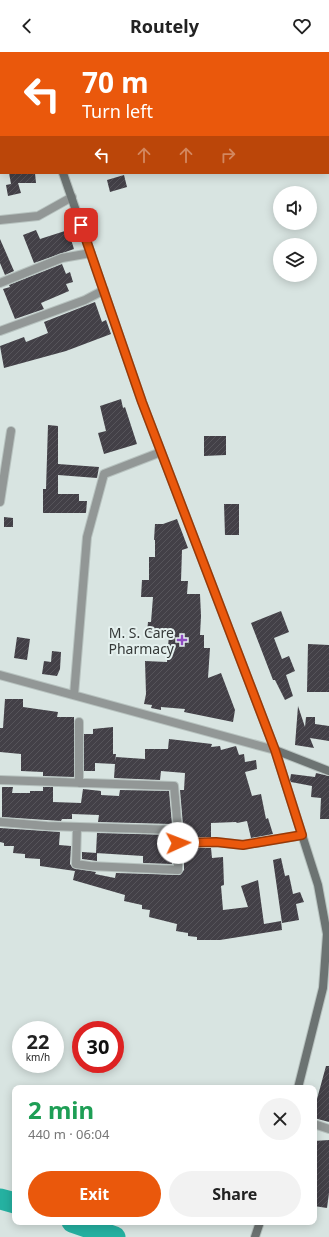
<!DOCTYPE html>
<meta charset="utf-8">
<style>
body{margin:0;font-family:"Noto Sans",sans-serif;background:#f2f2f2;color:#222;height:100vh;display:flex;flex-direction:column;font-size:15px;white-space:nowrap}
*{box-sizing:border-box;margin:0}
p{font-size:13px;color:#767676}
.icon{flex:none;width:22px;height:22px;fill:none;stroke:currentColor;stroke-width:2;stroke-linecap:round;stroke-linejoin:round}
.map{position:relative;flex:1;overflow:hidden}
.drawer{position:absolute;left:12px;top:1033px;width:305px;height:140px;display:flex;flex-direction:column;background:#fff;border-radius:8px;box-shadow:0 2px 10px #0003}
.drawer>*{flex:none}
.guide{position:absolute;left:0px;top:0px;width:329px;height:122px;box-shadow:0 2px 10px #0003;background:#ea580c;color:#fff;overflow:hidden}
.tools{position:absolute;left:273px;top:134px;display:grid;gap:8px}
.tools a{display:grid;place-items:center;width:44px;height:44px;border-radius:50%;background:#fff;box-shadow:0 2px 10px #0003;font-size:20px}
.speed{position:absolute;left:12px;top:969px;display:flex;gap:8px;font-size:20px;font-weight:700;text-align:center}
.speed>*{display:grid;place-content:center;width:52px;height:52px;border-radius:50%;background:#fff;box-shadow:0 2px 10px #0003;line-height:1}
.speed small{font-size:10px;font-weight:400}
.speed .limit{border:6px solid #d22;background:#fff;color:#111}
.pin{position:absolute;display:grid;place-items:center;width:34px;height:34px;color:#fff;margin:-17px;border-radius:8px;box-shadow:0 2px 6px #0006}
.me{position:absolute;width:44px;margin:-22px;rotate:88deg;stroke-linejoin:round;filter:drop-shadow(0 0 3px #0008)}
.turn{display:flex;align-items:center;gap:14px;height:84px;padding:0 16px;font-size:18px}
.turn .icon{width:52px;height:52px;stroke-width:2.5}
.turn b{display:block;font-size:28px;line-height:34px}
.lanes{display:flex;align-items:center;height:38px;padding:0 16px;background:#0003;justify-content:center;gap:20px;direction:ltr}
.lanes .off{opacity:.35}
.round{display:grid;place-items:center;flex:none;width:42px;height:42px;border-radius:21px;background:#f2f2f2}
.summary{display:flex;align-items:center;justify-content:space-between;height:68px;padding:0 16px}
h1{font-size:24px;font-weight:700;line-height:30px;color:#1e9e55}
.cta{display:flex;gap:8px;margin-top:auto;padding:8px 16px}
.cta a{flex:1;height:46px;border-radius:24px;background:#ea580c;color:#fff;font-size:16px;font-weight:700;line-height:46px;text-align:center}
.cta a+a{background:#f2f2f2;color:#222}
header{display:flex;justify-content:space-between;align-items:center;height:52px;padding:0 16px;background:#fff;font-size:18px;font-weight:700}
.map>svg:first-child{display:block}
</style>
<header><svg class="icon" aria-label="back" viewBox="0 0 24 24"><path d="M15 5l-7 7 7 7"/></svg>Routely<svg class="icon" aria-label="heart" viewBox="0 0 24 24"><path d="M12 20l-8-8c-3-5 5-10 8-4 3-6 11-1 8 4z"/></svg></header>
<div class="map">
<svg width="329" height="1185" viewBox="0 0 329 1185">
<defs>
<pattern id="building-hatch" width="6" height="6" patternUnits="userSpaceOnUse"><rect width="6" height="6" fill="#434047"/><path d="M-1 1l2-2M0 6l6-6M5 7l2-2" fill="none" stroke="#56545a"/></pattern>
</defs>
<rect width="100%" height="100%" fill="#d8e4e1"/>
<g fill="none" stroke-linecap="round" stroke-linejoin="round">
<path stroke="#25b1a1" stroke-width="21" d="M0,1147L15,1151
M72,1170L115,1185"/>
</g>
<path fill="url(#building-hatch)" d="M9,121H35L36,131H18L21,141L8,144L6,133L11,132Z
M124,123L127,135L110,140L107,128Z
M36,178L40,187L68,178L74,197L34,211L23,183Z
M0,187L14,219L5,223L0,211Z
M62,212L66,222L70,220L73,230L66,232L69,239L41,251L44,257L15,267L3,237L10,235L9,233Z
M95,250L102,270L106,268L111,282L66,299L4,316L0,294L24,285L26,290L48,281L44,270Z
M121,347L123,356L125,355L137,392L104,402L98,381L106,379L100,354Z
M48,373L58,374V412L99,415L97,426L58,423V442H79V449H87L86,461H43V437H46Z
M204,384H226V403L204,404Z
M224,452H239V483H225Z
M4,465L13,466V475H4Z
M177,467L188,496L182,498L181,529H188L187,542H200L201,564L200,583H204V596H210L208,626L221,621L235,658L233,670L184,660L185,657L161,655V658L151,656L152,653L144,652L146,642L145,609L167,610L169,582L147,580L148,570H151L153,545H141L142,528H149V505H155V488H154L155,472H163Z
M281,559L289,580L274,586L282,607L289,604L295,619L286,623L293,644L285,648L275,628H273L251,571Z
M17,585L30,587L27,608L14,606Z
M308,592L329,593V640H307Z
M52,599L61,600L60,617L57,624L42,622L44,609L51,610Z
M5,647H23V655L58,660L57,665H74V725L43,724V720L21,719V702L0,700V676H3Z
M298,654L305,675L306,665H315V672L329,674V689L310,686L314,696L295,693Z
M113,675V702H116L115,710L116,705L145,707V697H168L169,687L212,692L211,695L220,694L221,698L236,694L239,703L244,702L245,710L256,708L257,717L245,720L252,744L261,742L266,767L268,766L273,782L251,786L247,769L237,771L236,770L211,771V785H184L180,738H184L185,721L161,719L160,728L114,726L115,712L95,711V719H84V682H93V677Z
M316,721L329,724V767H320L321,746L311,745L312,734L291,730L290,728L291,722L315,725Z
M2,735H13L12,741H30V739H43V735H53V750L81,751L83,737L101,739V743L119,744L120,738L169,739L172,772L98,770L99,763L72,762V767H62L61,769L2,765Z
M0,776L60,780L59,793L71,794L70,812L73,816L96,820L95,822L115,826L116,821L180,823L184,818V796H211L212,806L223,805L224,833L221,834L223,858L248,855L241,834L258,828L264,872L281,869L282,878L220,888H197V885L188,884V881L176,879L177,872L149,865L150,858L142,857V853L124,849L125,843L73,828L75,819L40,814V807L25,806V802L13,801L14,794H4V791L0,790Z
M97,781L172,783V812L143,811V804L96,801Z
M82,800L97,801V809L82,807Z
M281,806L285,824L289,823L293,842L300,840L304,850L296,852L299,868L282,871L273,808Z
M326,1014H329V1070L314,1066V1058Z
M329,1088V1141L327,1156L314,1154V1089Z"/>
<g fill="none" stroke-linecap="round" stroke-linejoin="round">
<g stroke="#b7c2bf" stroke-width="10">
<path id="street" d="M179,0L180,1
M10,1L14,0
M0,4H1
M0,53H1
M328,114L329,115
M0,168L38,164L72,145
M0,231L62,206L91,201
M0,279L85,248L104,238
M0,450L11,379
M0,623L275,698
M74,643L87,485L104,422L161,400
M0,728L174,734L178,778L47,774L0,770
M79,731V670
M77,775L76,812L90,814L178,818V778
M178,791L217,790L243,793L302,783
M314,1072L329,1077"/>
</g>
<g stroke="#b7c2bf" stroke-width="10">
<path id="secondary" d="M22,0L23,1
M63,121L142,350L275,698L318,833L327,882L323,936L298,1036
M275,698L329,719
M255,1185L260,1170"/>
</g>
<use href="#street" stroke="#929796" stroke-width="8"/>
<use href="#secondary" stroke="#6c7372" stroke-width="8"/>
</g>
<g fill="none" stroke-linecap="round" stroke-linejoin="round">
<g stroke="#983908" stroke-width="10">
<path id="route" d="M81,173L142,350L275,698L302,783L243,793L216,790L178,791"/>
</g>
<use href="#route" stroke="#ea580c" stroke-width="7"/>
</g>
<path fill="#904dc1" stroke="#e5f1ef" stroke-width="1.5" d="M180 582h4v4h4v4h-4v4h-4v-4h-4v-4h4z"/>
<g text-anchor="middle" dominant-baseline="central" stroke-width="4" stroke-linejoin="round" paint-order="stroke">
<g font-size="14" fill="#353938" stroke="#e5f1ef" text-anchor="end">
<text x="174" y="580">M. S. Care<tspan x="174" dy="16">Pharmacy</tspan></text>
</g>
</g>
</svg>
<div class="tools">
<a><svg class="icon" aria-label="sound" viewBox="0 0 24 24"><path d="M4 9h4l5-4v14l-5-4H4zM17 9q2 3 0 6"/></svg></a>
<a><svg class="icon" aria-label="layers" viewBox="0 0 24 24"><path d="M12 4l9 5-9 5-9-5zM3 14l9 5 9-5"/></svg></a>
</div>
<div class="speed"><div>22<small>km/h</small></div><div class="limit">30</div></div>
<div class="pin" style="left:81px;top:173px;background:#d93025"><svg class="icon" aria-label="arrive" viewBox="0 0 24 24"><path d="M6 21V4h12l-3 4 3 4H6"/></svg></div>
<svg class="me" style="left:178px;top:791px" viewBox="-20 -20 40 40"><circle r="19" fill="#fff"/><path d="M0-13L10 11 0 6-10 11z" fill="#ea580c"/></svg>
<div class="guide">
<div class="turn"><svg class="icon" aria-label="left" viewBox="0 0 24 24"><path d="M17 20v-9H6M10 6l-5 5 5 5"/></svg><div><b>70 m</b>Turn left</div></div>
<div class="lanes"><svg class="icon" aria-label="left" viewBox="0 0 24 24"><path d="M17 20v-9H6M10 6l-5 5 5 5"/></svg><svg class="icon off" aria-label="ahead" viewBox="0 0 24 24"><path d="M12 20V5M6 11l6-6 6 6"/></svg><svg class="icon off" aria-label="ahead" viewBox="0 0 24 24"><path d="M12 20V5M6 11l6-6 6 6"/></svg><svg class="icon off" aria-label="right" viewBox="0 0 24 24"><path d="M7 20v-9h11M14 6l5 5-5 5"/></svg></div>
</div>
<section class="drawer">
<div class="summary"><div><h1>2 min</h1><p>440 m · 06:04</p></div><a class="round"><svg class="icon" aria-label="close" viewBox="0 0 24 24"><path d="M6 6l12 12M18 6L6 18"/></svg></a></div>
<div class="cta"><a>Exit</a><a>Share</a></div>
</section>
</div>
